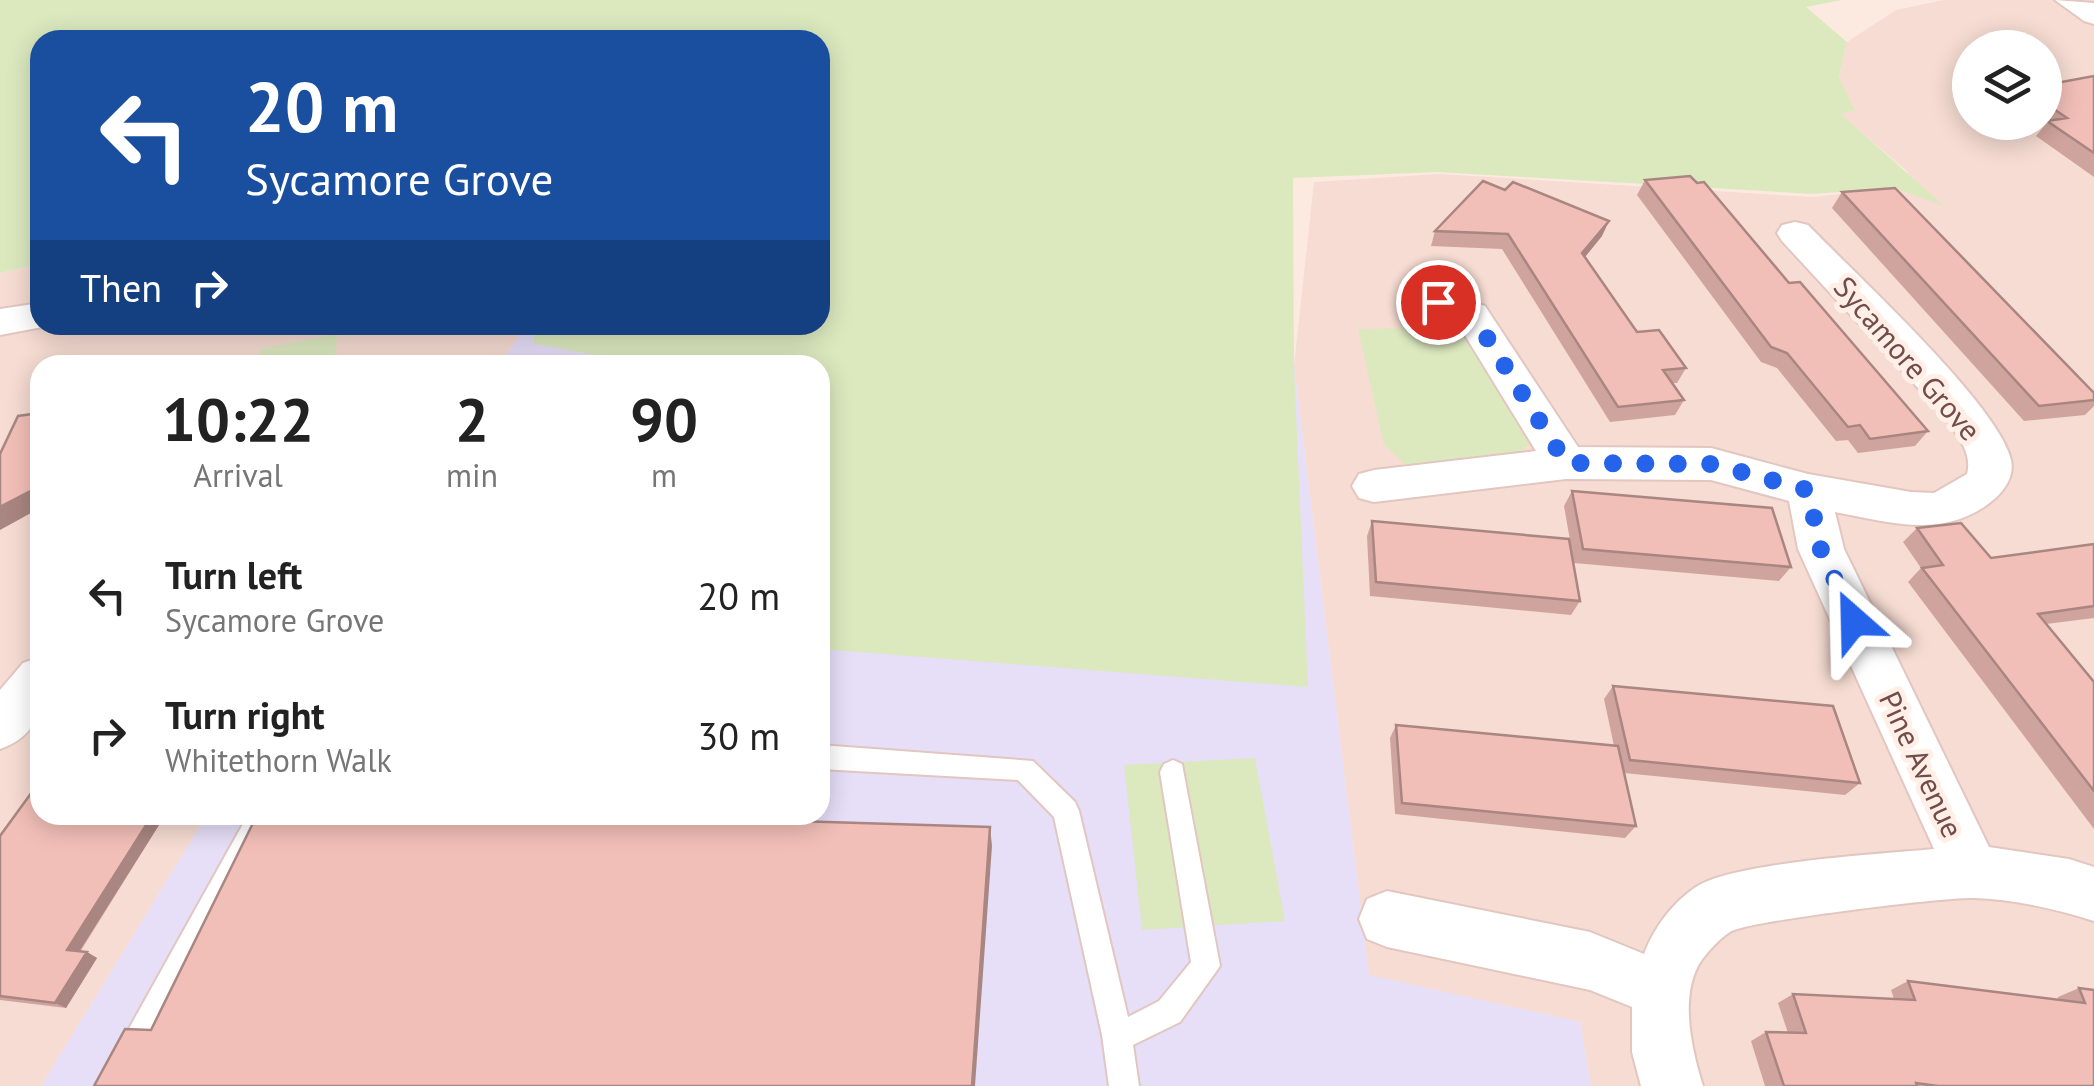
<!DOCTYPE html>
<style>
body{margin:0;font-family:"PT Sans",sans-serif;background:#f2f2f2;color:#222;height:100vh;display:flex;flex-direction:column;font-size:38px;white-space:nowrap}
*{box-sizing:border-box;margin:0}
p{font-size:32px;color:#767676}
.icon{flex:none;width:55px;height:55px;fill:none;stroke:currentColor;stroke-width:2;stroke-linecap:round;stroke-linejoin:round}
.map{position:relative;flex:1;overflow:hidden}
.drawer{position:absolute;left:30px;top:355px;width:800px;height:470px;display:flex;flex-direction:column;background:#fff;border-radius:30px;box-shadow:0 5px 25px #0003}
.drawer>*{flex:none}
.hud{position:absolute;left:30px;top:30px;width:800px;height:305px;border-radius:30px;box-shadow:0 5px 25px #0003;background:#1a4fa0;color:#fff;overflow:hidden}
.fabs{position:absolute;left:1952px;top:30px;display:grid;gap:20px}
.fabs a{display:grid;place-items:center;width:110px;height:110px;border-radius:50%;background:#fff;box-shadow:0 5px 25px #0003;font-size:50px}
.pin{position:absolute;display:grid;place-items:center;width:85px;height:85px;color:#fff;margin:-42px;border:5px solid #fff;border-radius:50%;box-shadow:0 2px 10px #0007}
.me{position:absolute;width:110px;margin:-55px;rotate:335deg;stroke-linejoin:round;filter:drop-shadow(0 0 8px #0008)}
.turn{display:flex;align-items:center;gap:35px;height:210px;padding:0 50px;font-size:45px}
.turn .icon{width:130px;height:130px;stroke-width:2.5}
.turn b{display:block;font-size:70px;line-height:85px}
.then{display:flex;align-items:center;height:95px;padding:0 50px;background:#0003;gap:20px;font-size:38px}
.eta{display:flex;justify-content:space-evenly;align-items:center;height:170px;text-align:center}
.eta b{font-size:60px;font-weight:700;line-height:70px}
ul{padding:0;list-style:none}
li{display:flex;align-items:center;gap:30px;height:140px;padding:0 50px}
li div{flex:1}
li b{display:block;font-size:38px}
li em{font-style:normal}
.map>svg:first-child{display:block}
</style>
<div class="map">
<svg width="2094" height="1086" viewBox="0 0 2094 1086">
<rect width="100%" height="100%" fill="#fceae1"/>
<path fill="#f6dcd2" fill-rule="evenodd" d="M1944,0H2094V1086H1591L1580,1022L1369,976L1294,366L1314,182L1439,174L1812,197L1895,188L1908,172L1840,114L1855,110L1839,77L1847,42L1896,10ZM1970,48H2045V122H1970Z
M40,264V325H528L498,365H40V815H207L41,1086H0V273Z"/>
<path fill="#e7def8" d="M528,325H658L1294,365L1369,975L1580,1022L1591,1086H41L207,815H820V365H498Z"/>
<path fill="#dce9bf" d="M0,0H1842L1806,7L1847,42L1839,77L1855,110L1841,114L1944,206L1895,188L1812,194L1437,172L1293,178L1294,366L1308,687L820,649V365H651L534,344V325H820V40H40V264L0,273Z
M1458,327L1477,343L1533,441L1511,460L1408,467L1384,445L1358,329Z
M337,334L334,365H258L260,349Z
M1255,758L1285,921L1142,930L1124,765Z"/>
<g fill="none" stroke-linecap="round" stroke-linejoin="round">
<g stroke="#e2c6c0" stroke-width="4">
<path id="lane" d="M820,745L1033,761L1075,802L1079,811L1128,1017L1159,1001L1191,962L1160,772L1164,764L1173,760L1182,764L1220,966L1180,1022L1133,1045L1139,1086H1109L1102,1035L1054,817L1018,780L820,769Z
M248,815H275L129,1086H97Z"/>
</g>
<g stroke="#e2c6c0" stroke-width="4">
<path id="street" d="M2055,0L2094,3V24L2084,21Z
M1795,222L1808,225C1853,272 1999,405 2011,460C2015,478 2002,494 1988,504C1941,539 1888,522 1835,512L1844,549L1989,847L2069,859L2094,867V921C2057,909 2012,899 1973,898C1946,897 1746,921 1730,932C1720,938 1704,955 1698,966C1680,1000 1692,1051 1703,1086H1641L1632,1052V1007L1590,990L1387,947L1367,939L1359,919L1367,899L1387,891L1590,932L1644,954C1654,928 1672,903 1696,887C1732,862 1884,854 1934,849L1798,549L1789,501L1711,480L1566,479L1374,502L1359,498L1352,486L1359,474L1374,470L1536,451L1458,324L1425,311L1419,302L1425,293L1438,290L1485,306L1578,447L1711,448L1808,474L1911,492L1934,493L1967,474C1973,452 1956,434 1944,416L1782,241L1777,233L1782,225Z
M40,303V325H53L0,335V309Z
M40,657C40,699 47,732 0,749V690L23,663Z"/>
</g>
<use href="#lane" fill="#fff" fill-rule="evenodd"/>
<use href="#street" fill="#fff" fill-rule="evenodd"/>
</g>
<path fill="#d0a49e" d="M2094,76V177L2036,136L2045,125L2041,122H2045V85Z
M1645,180L1697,183L1928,431L1915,446L1858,453L1848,440L1836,441L1777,368L1761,362L1637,195Z
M1842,192L2094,393V406L2085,415L2024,421L1832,208Z
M1435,231L1602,236L1585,257L1637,332L1686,368L1677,383H1672L1684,400L1675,415L1610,422L1502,249L1431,246Z
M1572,491L1791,567L1779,581L1574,563L1564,506Z
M1372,521L1580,601L1571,615L1370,596L1367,536Z
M1917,528L1991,558L2094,544V618L2046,624L2094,682V829L1908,582L1921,568L1903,542Z
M1613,686L1860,783L1845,795L1624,773L1636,826L1625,838L1395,814L1390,738L1396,725L1614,746L1604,699Z
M40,815L159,825L80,952H87L97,958L66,1008L0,1000V836Z
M1908,981L2058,1000V997L2079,988L2094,990V1086H1765L1751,1041L1766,1032L1788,1033L1778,1003L1793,994L1894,999L1891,990Z"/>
<path fill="#a98681" d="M1609,221L1602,236L1576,268L1582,253Z
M40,486V508L0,530V507Z
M150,819L159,825L77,955L67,950Z
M990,827L992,846L975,1086H972Z
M87,952L97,958L66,1008L55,1003Z"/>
<path fill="#f2bfb8" stroke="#a98681" stroke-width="2.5" d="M2094,76V153L2047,121L2067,118L2045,103V85Z
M1690,176L1697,183L1704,182L1789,283L1800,282L1928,431L1870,439L1860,425L1848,427L1787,353L1771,347L1645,180Z
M1483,181L1505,190L1513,182L1609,221L1582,253L1637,332L1659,330L1686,368L1663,370L1684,400L1618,407L1508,234L1435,231Z
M1895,188L2094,393V400L2039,406L1842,192Z
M40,413V486L0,507V454L18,416Z
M1572,491L1772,508L1791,567L1583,549Z
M1372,521L1569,539L1580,601L1376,582Z
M1961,523L1991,558L2094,544V606L2038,614L2094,682V791L1922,568L1943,565L1917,528Z
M1613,686L1833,706L1860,783L1630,760Z
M1396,725L1618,746L1636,826L1402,803Z
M40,781V815H116L150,819L67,950L87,952L55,1003L0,996V836Z
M257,815H604L990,827L972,1086H94L125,1029L151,1030Z
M1908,981L2085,1003L2079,988L2094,990V1086H1938L1916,1083L1917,1086H1784L1766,1032L1806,1033L1793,994L1915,1000Z"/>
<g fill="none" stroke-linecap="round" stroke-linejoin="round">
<path stroke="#2563eb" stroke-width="18" stroke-dasharray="0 32.4" d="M1438,302L1472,314L1566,463L1712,464L1808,490L1821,550L1854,621"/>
</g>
<g text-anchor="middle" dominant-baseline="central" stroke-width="10" stroke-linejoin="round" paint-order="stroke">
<g font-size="30" fill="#734b48" stroke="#ffefe7">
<text transform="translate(1908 358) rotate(49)">Sycamore Grove</text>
<text transform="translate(1922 764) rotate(65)">Pine Avenue</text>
</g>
</g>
</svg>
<div class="fabs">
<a><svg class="icon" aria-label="layers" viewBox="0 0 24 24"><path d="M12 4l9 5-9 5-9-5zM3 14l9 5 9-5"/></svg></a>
</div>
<div class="pin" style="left:1438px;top:302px;background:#d93025"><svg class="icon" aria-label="arrive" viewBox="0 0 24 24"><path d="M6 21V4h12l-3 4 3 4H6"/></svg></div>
<svg class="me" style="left:1854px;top:621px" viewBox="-20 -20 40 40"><path d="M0-17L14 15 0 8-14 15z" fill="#2563eb" stroke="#fff" stroke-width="4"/></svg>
<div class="hud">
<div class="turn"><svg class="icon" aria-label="left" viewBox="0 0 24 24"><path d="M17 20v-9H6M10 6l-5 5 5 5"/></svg><div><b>20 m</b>Sycamore Grove</div></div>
<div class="then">Then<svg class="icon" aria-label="right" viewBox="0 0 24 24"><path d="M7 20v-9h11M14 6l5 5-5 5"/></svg></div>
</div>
<section class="drawer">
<div class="eta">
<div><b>10:22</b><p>Arrival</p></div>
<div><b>2</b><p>min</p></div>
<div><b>90</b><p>m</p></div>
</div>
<ul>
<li><svg class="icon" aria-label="left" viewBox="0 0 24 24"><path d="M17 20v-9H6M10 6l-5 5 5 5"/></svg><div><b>Turn left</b><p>Sycamore Grove</p></div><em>20 m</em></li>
<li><svg class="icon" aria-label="right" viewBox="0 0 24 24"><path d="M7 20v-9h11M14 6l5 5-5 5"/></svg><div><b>Turn right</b><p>Whitethorn Walk</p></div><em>30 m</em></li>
</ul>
</section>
</div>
